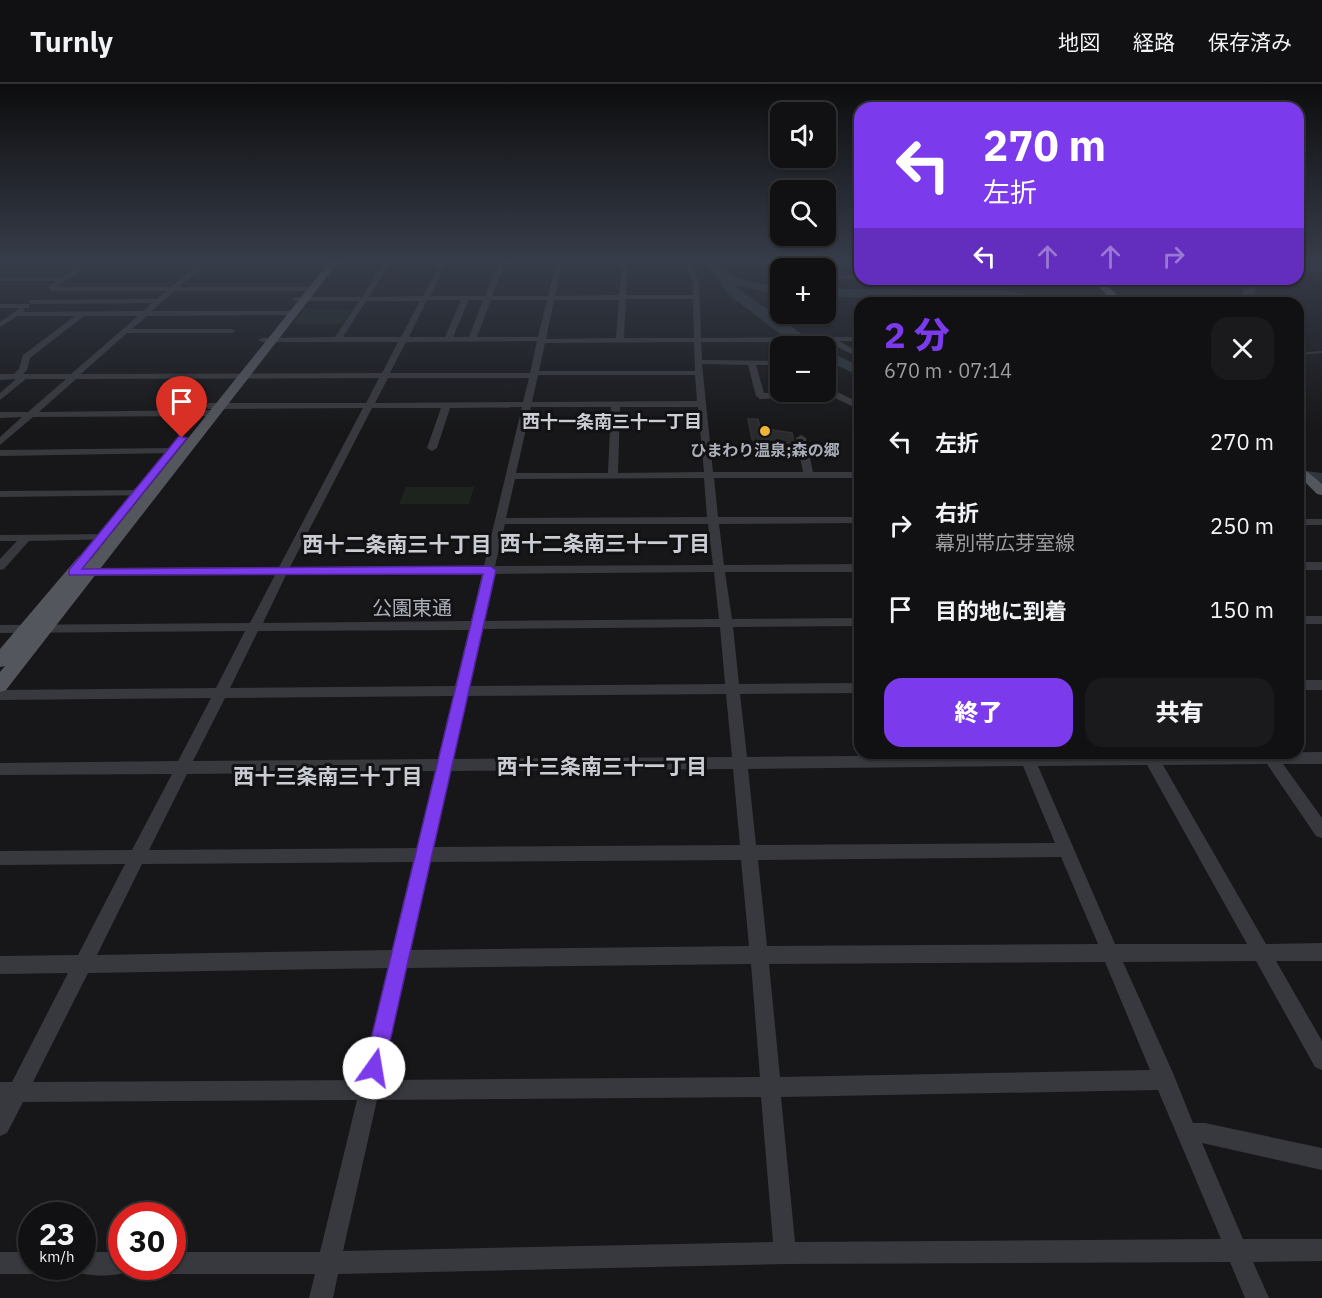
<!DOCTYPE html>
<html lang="ja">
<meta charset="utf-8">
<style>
body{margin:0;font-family:"IBM Plex Sans","Noto Sans JP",sans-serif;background:#1a1a1c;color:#f1f3f6;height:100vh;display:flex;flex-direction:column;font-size:22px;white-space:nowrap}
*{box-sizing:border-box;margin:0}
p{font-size:20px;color:#9c9da0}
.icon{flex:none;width:33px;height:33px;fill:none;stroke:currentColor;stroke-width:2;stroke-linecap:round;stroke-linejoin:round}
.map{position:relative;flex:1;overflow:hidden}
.panel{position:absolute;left:854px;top:213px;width:450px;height:462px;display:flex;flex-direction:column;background:#111113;border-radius:18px;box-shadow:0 2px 4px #0004,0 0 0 2px #303133}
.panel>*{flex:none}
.banner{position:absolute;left:854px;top:18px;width:450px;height:183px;border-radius:18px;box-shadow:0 2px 4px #0004,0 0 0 2px #303133;background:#7c3aed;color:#fff;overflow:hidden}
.buttons{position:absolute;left:770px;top:18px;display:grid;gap:12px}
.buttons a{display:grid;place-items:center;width:66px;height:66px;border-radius:12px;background:#111113;box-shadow:0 2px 4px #0004,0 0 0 2px #303133;font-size:30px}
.speed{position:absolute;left:18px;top:1118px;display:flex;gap:12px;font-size:30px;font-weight:700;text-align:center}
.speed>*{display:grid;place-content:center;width:78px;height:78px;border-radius:50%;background:#111113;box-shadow:0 2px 4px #0004,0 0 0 2px #303133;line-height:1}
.speed small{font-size:15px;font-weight:400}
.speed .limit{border:9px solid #d22;background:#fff;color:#111}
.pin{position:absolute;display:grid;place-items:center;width:51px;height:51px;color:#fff;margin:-62px -26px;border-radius:50% 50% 50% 0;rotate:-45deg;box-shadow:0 0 6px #0007}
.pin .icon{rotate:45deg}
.me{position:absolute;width:66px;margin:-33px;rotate:13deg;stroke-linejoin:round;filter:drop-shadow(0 0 4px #0008)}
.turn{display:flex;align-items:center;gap:21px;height:126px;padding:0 30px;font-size:27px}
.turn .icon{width:78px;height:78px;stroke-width:2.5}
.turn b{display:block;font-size:42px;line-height:51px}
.lanes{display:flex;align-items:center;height:57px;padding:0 30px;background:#0003;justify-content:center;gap:30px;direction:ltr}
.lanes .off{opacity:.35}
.round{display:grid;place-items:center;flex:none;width:63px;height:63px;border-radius:18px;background:#1a1a1c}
.summary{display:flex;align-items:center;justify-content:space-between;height:102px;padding:0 30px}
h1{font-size:36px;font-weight:800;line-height:45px;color:#7c3aed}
.primary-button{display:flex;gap:12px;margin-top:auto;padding:12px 30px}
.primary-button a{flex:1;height:69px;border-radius:18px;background:#7c3aed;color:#fff;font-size:24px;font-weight:800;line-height:69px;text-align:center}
.primary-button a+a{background:#1a1a1c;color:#f1f3f6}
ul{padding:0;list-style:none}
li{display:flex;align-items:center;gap:18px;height:84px;padding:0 30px}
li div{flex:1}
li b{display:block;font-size:22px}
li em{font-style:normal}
header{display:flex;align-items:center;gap:36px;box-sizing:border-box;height:84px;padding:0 30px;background:#111113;border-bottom:2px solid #303133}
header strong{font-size:28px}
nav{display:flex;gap:33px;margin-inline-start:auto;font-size:21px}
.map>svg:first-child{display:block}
</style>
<header>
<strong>Turnly</strong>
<nav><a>地図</a><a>経路</a><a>保存済み</a></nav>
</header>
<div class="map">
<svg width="1322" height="1214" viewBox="0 0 1322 1214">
<rect width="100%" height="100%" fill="#171719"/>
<path fill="#1d241e" d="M304,225H352L342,240H293Z
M406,403H474L469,420H399Z"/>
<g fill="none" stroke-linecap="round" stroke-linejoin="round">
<path stroke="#2d363d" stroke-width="2" d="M1298,270L1322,268"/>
<path fill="#2d363d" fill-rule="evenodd" d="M704,176H716C731,197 755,199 780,203V211L734,201L818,262H801L787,255L728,210Z
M1322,181V189L1298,188V182Z
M1247,195H1259L1251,219H1239Z
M825,205L999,206L1054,215L1060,219H1031L999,214L825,213Z
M825,266L860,282V292L825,276Z
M1298,386L1322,389V399L1298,396Z"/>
</g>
<path fill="#2a2a2d" stroke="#313135" stroke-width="1.5" d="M748,335H758L760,344L792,349L794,359H756L752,355Z"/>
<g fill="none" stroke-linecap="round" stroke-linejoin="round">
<path fill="#38393e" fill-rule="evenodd" d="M87,176H94L91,179H198L203,176L206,179L860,176V180L691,181L699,198L701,254L860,253V257H839L860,269V274L827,258H701L702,276L780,277V281H756L764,309L825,308L827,303L860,319V326L831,312L760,315L756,312L748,281L702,280L713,388H803L796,354L801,351L806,354L813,388H860V394H714L718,433H860V439L719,440L724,481L860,480V488H725L732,535L860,534V542L733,543L739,600L860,599V609L740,610L747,673L1322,668V680H1283L1322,734V754L1316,752L1267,680L1163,681L1266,860L1322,859V877H1276L1322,957V986L1315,983L1256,877L1123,878L1173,989L1193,1039H1205L1322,1064V1086L1202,1059L1243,1155H1322V1177L1253,1178L1269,1214H1245L1230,1178L785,1180L338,1190L333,1214H309L315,1190H172L164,1187L162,1182H172V1168H320L357,1016L23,1018L7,1049L0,1052V998H12L68,889L0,890V872L78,871L125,780L0,781V767L132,766L172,690L0,691V679L178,677L211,614L0,616V606L216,604L245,547L0,549V541L250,539L275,491L79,492L73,488L79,484L279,483L363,324L209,325L205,322L209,319H366L379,294L76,295L39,328L215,326L219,329L215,332L33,333L0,361V353L22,333L0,334V328H28L66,295H26L0,316V309L16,295L0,296V290H14L19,285L23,271L75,232H17L0,243V238L20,224H0V220H29V224H22L25,226L23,228L143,227L152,219L32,220L28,218L32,216L157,215L166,207H51L48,204L56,197H0V193H62L80,181H0V177ZM497,181L485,212H430L445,182ZM504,181H556L548,212H492ZM562,181H622L619,211L555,212ZM628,181H685L693,198V211H626ZM382,182L362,213H296L292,215L296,217H359L335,253L262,254L258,256L262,258H398L382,289L81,290L127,249H232L236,247L232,245H132L147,232L294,231L298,229L294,227H152L174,207H313L316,205L313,203H179L202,183ZM388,182H439L423,212L369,213ZM85,183H194L171,203H57ZM626,215H693L694,254H624ZM427,216H461L445,253H409ZM469,216H483L469,253H453ZM491,216H547L538,253H477ZM554,216H619L616,254L546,255ZM366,217H420L401,253H343ZM84,232H138L71,290H23L27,286L30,274ZM537,257L530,289H390L406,258ZM694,258L695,287H539L545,259ZM695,291L697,317L532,318L538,291ZM388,294H529L523,318L375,319ZM522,323L484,482L290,483L372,324H441L427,364L432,367L437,364L450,324ZM531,323H611L608,389H516ZM620,323H698L704,388L618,389ZM704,394L707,433L506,434L515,395ZM505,440H708L713,481L495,482ZM714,488L719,535L483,537L494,490ZM482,490L471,537L263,539L286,491ZM720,543L725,600L469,602L481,545ZM469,546L455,602L230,604L258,547ZM726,610L732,673L452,675L466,612ZM453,612L438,675L193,677L225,614ZM1147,681L1247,860H1115L1038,682ZM1023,682L1055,759L756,761L748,685ZM733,685L740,761L433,763L450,687ZM435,687L417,764L149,766L187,690ZM1061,773L1098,860L767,862L758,776ZM741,776L749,862L410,866L430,778ZM413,778L392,866L97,871L142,780ZM1105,878L1150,986L780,993L769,880ZM751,880L760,993L381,996L406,884ZM388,884L361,996L33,998L88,889ZM1158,1006L1221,1155L795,1158L781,1013ZM761,1013L773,1158L343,1167L377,1016Z
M1298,176H1322V179H1298Z
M825,191H860V195H825Z
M857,218L863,219H860V226L853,220Z
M172,364L175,365V369L0,372V366Z
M151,406L156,409L155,411L0,413V407Z
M1298,435H1322V441H1298Z
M117,450L122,453L121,455L29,457L4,485L0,486V475L17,457H0V451Z
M1298,478H1322V486H1298Z
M1298,532H1322V540H1298Z
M1298,596H1322V606H1298Z
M0,1168H32V1182H42L40,1187L32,1190H0Z
M82,1168H122V1182H132L130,1187C115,1193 89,1193 74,1187L72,1182H82Z"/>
<path fill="#54565d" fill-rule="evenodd" d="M331,176H340L6,606L0,608V588L5,582L0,583V565L79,472L84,470L91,475Z
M1090,195H1100L1126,219H1115Z
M1298,380L1322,400V411L1317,410L1298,391Z"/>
</g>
<linearGradient id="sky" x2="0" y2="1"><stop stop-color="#0d0d0e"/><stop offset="0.51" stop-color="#363c49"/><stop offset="1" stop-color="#363c49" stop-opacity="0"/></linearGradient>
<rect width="1322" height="346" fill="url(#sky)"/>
<path fill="#7c3aed" stroke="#51269a" stroke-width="1.5" d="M179,352L187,354L82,485L490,482L496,486L384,984L381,991L374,994L367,991L364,984L483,490L69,491V486Z"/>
<circle fill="#eeb43a" stroke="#121214" stroke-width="2" cx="765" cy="347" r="6"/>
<g text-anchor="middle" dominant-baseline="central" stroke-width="6" stroke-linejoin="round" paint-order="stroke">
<g font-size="16" font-weight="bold" fill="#aaaeb9" stroke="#121214">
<text x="765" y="366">ひまわり温泉;森の郷</text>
</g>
<g font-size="18" font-weight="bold" fill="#cbcdd5" stroke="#121214">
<text x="612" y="337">西十一条南三十一丁目</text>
</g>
<g font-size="20" fill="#aaaeb9" stroke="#121214">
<text x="412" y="523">公園東通</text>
</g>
<g font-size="21" font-weight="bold" fill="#cbcdd5" stroke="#121214">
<text x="605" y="459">西十二条南三十一丁目</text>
<text x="397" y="460">西十二条南三十丁目</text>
<text x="602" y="682">西十三条南三十一丁目</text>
<text x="328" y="692">西十三条南三十丁目</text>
</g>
</g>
</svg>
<div class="buttons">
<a><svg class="icon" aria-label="sound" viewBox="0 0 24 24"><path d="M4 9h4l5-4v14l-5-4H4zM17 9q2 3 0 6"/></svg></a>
<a><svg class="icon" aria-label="search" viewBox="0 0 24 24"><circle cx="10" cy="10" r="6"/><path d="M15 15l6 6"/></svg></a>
<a>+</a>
<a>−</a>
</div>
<div class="speed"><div>23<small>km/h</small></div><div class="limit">30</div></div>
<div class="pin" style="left:182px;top:354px;background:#d93025"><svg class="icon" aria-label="arrive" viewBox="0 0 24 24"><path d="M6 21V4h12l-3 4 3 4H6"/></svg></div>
<svg class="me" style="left:374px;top:984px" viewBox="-20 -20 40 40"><circle r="19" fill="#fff"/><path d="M0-13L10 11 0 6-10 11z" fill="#7c3aed"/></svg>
<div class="banner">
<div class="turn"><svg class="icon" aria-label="left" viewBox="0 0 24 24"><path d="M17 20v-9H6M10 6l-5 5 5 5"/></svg><div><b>270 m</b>左折</div></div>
<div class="lanes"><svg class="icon" aria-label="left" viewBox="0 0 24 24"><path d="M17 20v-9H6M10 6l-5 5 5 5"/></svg><svg class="icon off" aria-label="ahead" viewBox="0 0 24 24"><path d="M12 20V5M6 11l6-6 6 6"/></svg><svg class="icon off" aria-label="ahead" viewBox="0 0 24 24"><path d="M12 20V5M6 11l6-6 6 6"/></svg><svg class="icon off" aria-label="right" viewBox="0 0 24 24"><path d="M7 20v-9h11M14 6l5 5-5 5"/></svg></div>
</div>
<section class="panel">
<div class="summary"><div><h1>2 分</h1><p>670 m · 07:14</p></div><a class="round"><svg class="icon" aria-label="close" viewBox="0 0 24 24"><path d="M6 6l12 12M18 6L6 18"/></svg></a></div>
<ul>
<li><svg class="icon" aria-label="left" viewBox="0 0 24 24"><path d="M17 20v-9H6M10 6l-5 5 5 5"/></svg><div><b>左折</b></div><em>270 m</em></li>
<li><svg class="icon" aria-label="right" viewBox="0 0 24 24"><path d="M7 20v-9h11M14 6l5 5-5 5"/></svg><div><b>右折</b><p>幕別帯広芽室線</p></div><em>250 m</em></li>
<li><svg class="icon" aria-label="arrive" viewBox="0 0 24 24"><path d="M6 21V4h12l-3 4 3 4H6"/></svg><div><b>目的地に到着</b></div><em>150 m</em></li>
</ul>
<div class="primary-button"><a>終了</a><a>共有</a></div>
</section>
</div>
